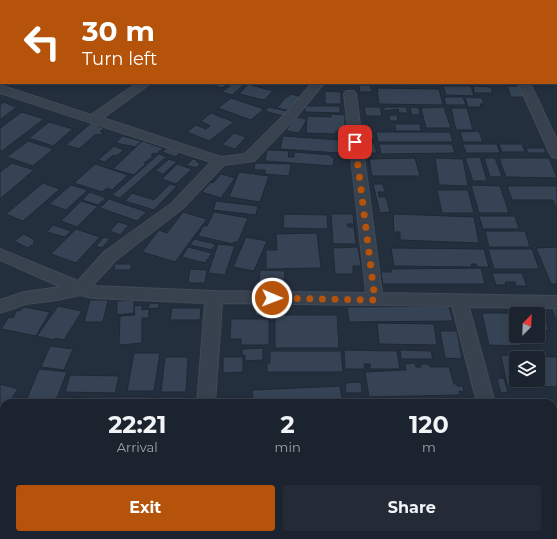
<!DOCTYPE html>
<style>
body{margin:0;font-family:Montserrat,sans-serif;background:#242b36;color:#f1f3f6;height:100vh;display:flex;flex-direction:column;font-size:15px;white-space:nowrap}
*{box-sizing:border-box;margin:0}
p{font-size:13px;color:#a0a4aa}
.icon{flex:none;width:22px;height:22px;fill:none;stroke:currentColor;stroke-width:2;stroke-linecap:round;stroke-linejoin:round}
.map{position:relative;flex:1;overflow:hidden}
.side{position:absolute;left:0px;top:399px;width:557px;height:140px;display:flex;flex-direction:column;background:#1b232e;border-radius:12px 12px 0 0;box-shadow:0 2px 10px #0003,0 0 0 1px #39404a}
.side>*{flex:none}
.guide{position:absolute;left:0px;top:0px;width:557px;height:84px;box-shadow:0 2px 10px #0003,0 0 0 1px #39404a;background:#b45309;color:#fff;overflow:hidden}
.needle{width:26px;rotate:23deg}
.tools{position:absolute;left:509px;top:307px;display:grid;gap:8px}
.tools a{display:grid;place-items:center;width:36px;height:36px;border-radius:4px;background:#1b232e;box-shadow:0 2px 10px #0003,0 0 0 1px #39404a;font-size:20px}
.pin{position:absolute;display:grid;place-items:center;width:34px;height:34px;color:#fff;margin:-17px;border-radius:8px;box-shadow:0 2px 6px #0006}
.me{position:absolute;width:44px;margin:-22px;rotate:91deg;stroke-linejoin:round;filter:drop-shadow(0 0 3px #0008)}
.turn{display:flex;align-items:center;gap:14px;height:84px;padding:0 16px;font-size:18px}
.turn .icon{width:52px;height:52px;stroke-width:2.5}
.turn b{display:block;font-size:28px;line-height:34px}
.eta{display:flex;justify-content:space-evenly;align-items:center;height:68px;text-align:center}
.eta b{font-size:24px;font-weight:700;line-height:28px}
.button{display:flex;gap:8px;margin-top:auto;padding:8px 16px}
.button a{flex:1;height:46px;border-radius:4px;background:#b45309;color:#fff;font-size:16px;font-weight:700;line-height:46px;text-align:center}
.button a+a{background:#242b36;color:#f1f3f6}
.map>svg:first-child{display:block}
</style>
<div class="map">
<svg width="557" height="539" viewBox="0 0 557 539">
<rect width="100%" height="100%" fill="#242f3e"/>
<path fill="#263c3f" d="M0,476L4,478V535H36L38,539H0Z"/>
<path fill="#364354" stroke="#1f2835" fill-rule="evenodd" d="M207,0H252L251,1Z
M213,83H229L222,88L211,84Z
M233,83H246L232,95L222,92Z
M248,84L273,91L264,100L239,94Z
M359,85H370L372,92H360Z
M443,86H471L474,96L446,95Z
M473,86L491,87L493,93H474Z
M507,86H521L526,97H511Z
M377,88L439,89L443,105L379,104Z
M325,91L341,92V104H325Z
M291,94L301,97L290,111L277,108L286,97H288Z
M444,97H463L466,105H446Z
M465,97L482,98L484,104H480L481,107H468Z
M231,98L264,109L251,120L218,108Z
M4,102L13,106H18L0,120V105Z
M305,106H340V113L305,112Z
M269,107L287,111L283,116L265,111Z
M364,107H380L382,116H366Z
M384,107H406L408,113H399L398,109L384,111Z
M410,107L419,108L420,115H412Z
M444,107L451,128H426L421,108Z
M451,108H467L473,130H456Z
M22,112L44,119L2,151L0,150V128Z
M211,113L234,122L209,141L187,132L196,125L206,129L210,126L201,121Z
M331,114L345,115V132L336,131V134L306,133L307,116L331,117Z
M389,115H397L398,121H390Z
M295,117L307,119L299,133L286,131Z
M49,122L73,129L53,146L29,138Z
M92,122L100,124L97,126L104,128L100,132L104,133L101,135L96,134L79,149L66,145Z
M389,124H420L421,131H396L395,126H389Z
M364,130H372L375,139H367Z
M479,131L483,142H463L460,132Z
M376,132H450L453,142H378Z
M234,133L246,137L235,149L222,145Z
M122,136L141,141L136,147L116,143Z
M283,136L340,140L339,153L280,149Z
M28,141L53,149L33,166L7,157Z
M142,141L163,148L156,154L153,153L151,155L154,156L144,163L146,164L134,175L113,169Z
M374,143L377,153H368L366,144Z
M379,144H452L455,153L381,154Z
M463,144H497L500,153H466Z
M499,144H522L525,152H502Z
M114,146L124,150L116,156L113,155L105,162L98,160Z
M168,147L181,151L176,157L162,152Z
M526,148H544L546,153H528Z
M267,150L289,151L288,157H294V152L331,155V157H334L333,166L265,161Z
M159,154L166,157L120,198L112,195Z
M480,157L487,181H473L465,158Z
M415,158L420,176H372L369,159Z
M435,158L463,159L468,186L439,185Z
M484,158H495L502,177H490Z
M499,158H549L557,178L506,177Z
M169,159L177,162L163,174L155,171Z
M193,159L197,160L196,161L200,164L196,168L186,165Z
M12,163L34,170L0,199V172Z
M255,163L291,164L289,176L265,174V170H254Z
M95,164L128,175L112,190L107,188L102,192L74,183Z
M177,164L192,169L176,184L162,179Z
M239,172L269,176L260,202L229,197Z
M221,174L235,178L221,198L202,192L211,182L213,183Z
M43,183L60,189L23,221L6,214Z
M170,184L177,186L154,210L125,201L132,193L154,200Z
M373,184H383L385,192H378L379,197H386L390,212L380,213Z
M71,185L88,190L66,210L49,204Z
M471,185L500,186L509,213H479Z
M507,186H557V210L553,200H512Z
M437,190H468L474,213H442Z
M90,192L106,198L98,205L82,200Z
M109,199L147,212L137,221L100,208Z
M81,201L98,206L77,227L61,221Z
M216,201L258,206L256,215L213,210Z
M183,212L207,219L175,262L142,252L159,230L167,233Z
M214,212L248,218L238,242H234L233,244L198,236L203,226H207Z
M284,214L327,215L328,229L283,228Z
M331,214H353L354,224H347L348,227H354L356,244H333Z
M393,214L474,217L479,243L400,240V232H394Z
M479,216H515L519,229H483Z
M118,222L129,225L120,235L110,231Z
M53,225L71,231L65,237L47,232Z
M76,229L100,237L76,263L51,254Z
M485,231H525L530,247H489Z
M317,233L321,268L266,269V250H277L276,234Z
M24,234L35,240L33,242L35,243L28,248L14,241Z
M104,237L110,239L102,248L96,246Z
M246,237L267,241L254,271L233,267Z
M194,239L216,244L212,250L190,245Z
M218,244L235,246L225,275L208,273Z
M188,247L212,253L205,263L182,257Z
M358,247L361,266H353V274H335L333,248Z
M557,247V284H551L536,248Z
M391,248L484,249L489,267H477L476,264H471L472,267L394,266Z
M488,249H532L539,269H494Z
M115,264H131V270H114Z
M481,268L485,284H383L381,272H391V269Z
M190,269L207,270L205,283H188Z
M260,270L285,271L284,284L259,283Z
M492,273H522L527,286H516L515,282H505L506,285H496Z
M90,300H108L103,322H84Z
M134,300V313L117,315V301Z
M159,303V308L148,309L149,304Z
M255,303L271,304V316L255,315Z
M142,305V310L149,309V318H142V343L119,345L120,316L135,315L134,306Z
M58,306L82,311L64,340L56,338L54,340L37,336Z
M449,306L453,321L349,322L347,307Z
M540,306L549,330H538V314H517L514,307Z
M24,307L50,312L36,336L1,329L9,317L13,318L17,310L20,311Z
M551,307H557V323Z
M172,308H201L200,320H170Z
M482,313H512L516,329V336H518L521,346L489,345Z
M275,315H337L339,348H275Z
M231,319H269V345H241V339H230Z
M377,323L434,324L437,345L379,344Z
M440,331H457L462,359L445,358Z
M50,346L73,349L64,370L41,367Z
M263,348V360L245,361V355H242V349Z
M344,350L397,351L400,369H370V364H364L365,369H345Z
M400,350L431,351L433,359H401Z
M270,351H341L343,372H267V363H270Z
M134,353H160L154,391H127Z
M501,355L557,357V387L507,385ZM516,358H538V380H516Z
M165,357H188L186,392H161Z
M223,357H243V372L223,373Z
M415,363L416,367H421V364H429L430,367H449L454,384H457V386H463L464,392L459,391L460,395L369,397L365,372L406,370L405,364Z
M39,369L67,372L55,403H25Z
M70,375L119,376L115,393L65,392Z
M504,378L508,392L501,393L497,379Z
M361,382L362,393H346L345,383Z
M0,384L18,389L9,403H4V410L2,413L0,412Z
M340,386L343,403H253L252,390Z
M63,397L89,398L88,403H61Z
M99,397H149V403H98Z
M158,397H186L185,403H157Z
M516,399H538L539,403H517Z
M418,400L453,401V403H418Z
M0,416L4,417V430L0,435Z
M553,452H555L557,460V482H553Z
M105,535H153V538Z
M216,535H230L229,539H216Z
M360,535H424L425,539H360Z
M442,535H501L502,539H443Z"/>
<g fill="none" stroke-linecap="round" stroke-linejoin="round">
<g stroke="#414a57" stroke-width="2">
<path id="street" d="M481,0H491L492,1H482Z
M137,83H151L103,118L221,157L245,154L289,110L312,83H324L297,116L254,161L224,165L182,209L116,260L92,286L214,291L366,293L344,94L346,91H354L356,94L382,293L557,296V308L469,307L495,403H477L452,306L222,303L215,403H197L205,303L92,298L80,295L57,300L26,304L0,313V300L24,292L61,287L0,260V249L78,281L104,252L172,203L211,162L0,93V85L91,115Z
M518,83H530L557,140V158L552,157L550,154Z
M185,535H207V539H185Z
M507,535H529L530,539H508Z"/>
</g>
<use href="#street" fill="#38414e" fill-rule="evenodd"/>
</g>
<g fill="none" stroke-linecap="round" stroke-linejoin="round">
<path stroke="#b45309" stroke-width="7" stroke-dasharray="0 12.6" d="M272,298L375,300L355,142"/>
</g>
</svg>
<div class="tools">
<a><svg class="needle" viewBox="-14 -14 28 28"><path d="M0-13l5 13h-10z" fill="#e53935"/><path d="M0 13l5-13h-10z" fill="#a0a4aa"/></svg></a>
<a><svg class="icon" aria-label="layers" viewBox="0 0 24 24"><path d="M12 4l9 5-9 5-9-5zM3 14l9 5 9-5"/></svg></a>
</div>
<div class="pin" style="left:355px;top:142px;background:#d93025"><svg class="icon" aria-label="arrive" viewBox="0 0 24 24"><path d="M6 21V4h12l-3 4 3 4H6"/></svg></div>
<svg class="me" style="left:272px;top:298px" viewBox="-20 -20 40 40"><circle r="17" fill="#b45309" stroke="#fff" stroke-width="3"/><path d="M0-11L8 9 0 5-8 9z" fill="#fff"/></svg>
<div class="guide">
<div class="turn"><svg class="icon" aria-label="left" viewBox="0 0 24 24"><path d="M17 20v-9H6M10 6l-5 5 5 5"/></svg><div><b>30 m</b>Turn left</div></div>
</div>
<section class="side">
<div class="eta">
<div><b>22:21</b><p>Arrival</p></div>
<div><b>2</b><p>min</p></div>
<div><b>120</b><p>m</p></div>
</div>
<div class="button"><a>Exit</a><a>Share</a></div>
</section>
</div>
